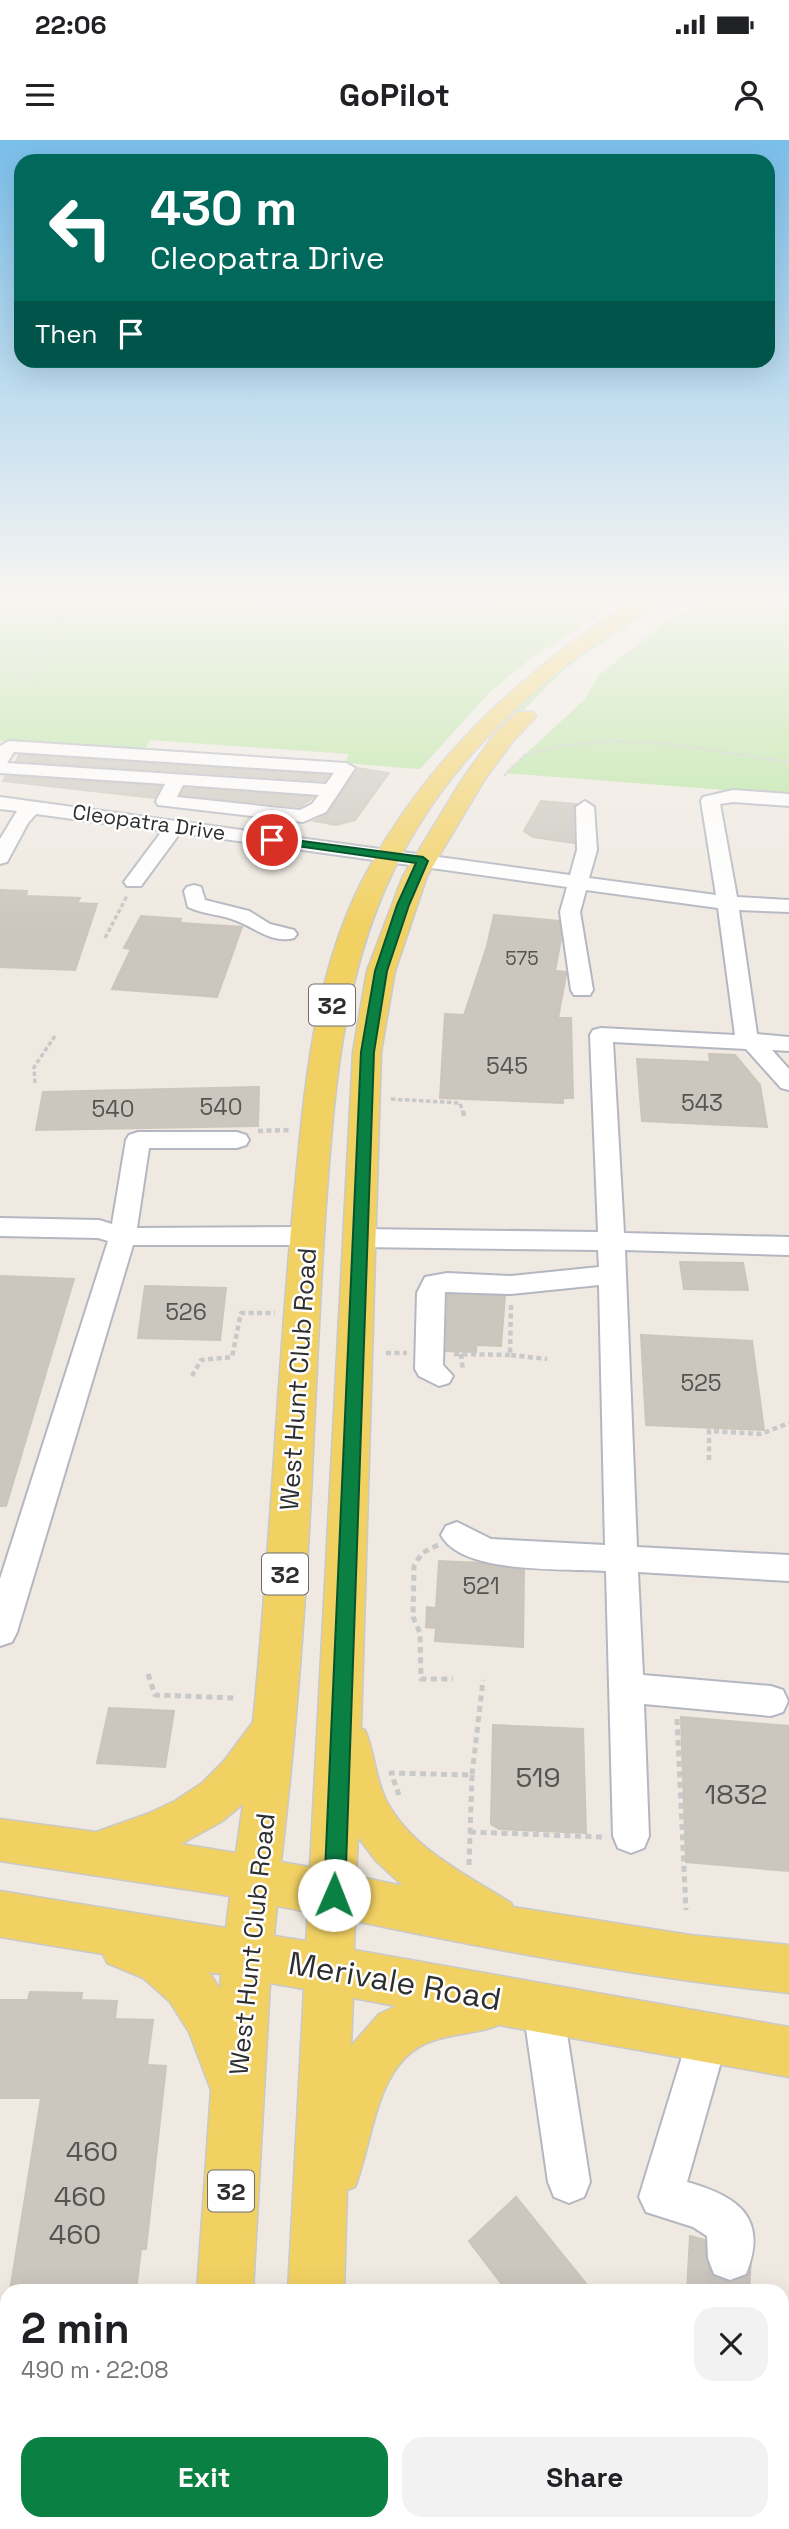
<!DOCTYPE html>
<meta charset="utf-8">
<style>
body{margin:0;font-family:"Space Grotesk",sans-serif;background:#f2f2f2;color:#202124;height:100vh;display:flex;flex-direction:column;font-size:26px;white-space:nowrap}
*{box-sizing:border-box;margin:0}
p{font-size:23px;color:#757577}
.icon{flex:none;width:38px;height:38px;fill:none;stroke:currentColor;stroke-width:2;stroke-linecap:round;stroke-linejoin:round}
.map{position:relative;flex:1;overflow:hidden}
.panel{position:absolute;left:0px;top:2144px;width:789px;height:247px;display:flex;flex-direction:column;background:#fff;border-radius:21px 21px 0 0;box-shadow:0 7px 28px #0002}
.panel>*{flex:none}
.banner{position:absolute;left:14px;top:14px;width:761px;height:214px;border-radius:21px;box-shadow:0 7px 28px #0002;background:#00695c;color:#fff;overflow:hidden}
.pin{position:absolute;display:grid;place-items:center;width:60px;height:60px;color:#fff;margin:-30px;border:4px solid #fff;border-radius:50%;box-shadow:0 2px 7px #0007}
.me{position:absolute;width:77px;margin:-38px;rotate:1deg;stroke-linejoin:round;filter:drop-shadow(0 0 5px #0008)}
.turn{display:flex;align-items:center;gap:24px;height:147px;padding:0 21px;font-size:32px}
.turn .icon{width:91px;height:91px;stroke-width:2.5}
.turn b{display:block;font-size:49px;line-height:60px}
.then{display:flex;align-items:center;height:66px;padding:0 21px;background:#0003;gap:14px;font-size:26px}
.round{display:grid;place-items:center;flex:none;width:74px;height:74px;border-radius:21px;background:#f2f2f2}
.headline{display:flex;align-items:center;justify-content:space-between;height:119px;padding:0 21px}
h1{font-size:42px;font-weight:700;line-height:52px}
.primary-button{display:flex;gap:14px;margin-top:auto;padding:14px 21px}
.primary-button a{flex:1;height:80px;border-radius:21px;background:#0b8043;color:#fff;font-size:28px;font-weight:700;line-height:80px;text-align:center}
.primary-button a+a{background:#f2f2f2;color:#202124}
.status{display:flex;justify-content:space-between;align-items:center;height:49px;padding:0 35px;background:#fff;direction:ltr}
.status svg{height:19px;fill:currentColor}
header{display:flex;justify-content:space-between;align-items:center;height:91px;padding:0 21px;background:#fff;font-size:32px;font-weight:700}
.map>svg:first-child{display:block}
</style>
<div class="status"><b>22:06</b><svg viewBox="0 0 49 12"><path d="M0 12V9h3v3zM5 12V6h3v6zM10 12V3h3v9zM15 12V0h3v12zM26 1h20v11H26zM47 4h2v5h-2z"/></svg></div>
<header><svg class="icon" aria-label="menu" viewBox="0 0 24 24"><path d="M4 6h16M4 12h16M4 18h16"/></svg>GoPilot<svg class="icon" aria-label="person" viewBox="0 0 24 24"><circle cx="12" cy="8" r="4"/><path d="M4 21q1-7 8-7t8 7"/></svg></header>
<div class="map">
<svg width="789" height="2389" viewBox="0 0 789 2389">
<rect width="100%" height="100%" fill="#efe9e1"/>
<path fill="#b6e59e" d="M0,454H628L524,524L489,553L420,629H416L345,623L349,614L150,600L144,611L0,601Z
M665,454H675L566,528L488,605H485C519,548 608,489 665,454Z
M712,454H789V655L505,633L584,560L599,535L660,487Z"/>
<path fill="#cbc7bf" stroke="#cbc5ba" stroke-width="2" d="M19,615L329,635L325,641L16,621Z
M357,628L389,633L355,680L336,685L314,681L328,673Z
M6,636L161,646L154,658L3,641Z
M185,648L314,657L300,667L181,655Z
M541,661L576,664L573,667L574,703L533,697L524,691Z
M0,750L27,751L26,756L80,758L77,763L97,764L75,830L0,827Z
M494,775L559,781L561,799L555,831L566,832V835L558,878H571L573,958H563V963L440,958L445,874L464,875L487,806Z
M141,776L181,779L180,783L242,787L217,857L112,849L131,809L124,808Z
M709,914L735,915L760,945L767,987L642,981L637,919L710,922Z
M259,947L258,986L36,990L43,952Z
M680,1122L743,1123L748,1150L684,1149Z
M0,1136L74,1139L6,1366H0Z
M145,1146L226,1148L220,1200L138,1198Z
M448,1155L505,1156L501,1206L476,1205V1212L446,1211Z
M641,1195L752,1201L764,1290L646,1285Z
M439,1421L483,1423L524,1430L523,1507L435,1501L436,1488L426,1487L427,1467L436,1468Z
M109,1568L174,1571L165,1627L97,1623Z
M681,1577L789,1586V1731L686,1722Z
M493,1585L583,1589L586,1693L499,1689L491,1684Z
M30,1852L82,1853L81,1860L117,1861L115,1879L153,1880L147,1925L166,1926L146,2109H141L136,2151H10L41,1958H0V1860H28Z
M516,2057L592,2151H507L469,2101Z
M690,2096L705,2100V2118L712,2135L729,2142L743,2138V2151H687Z"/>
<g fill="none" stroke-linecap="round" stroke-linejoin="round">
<path stroke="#c8c4bd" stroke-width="44" stroke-dasharray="44 22" stroke-linecap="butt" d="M728,2151L730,2118"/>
<g stroke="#b4b7c1" stroke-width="4">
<path id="minor" d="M9,601L346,623L355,628L326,672L303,682L158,665L156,661L165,644L0,633V606ZM14,612L334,633L326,644L7,623ZM183,645L319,655L312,664L300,670L177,657Z
M733,650L789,654V666L733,662L720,664L737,757L789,760V772L739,770L757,894L789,897V911L772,910L789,929V950L781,948L746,909L613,902L624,1093L789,1097V1115L625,1110L637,1407L789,1415V1441L638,1432L643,1535L771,1546L783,1550L788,1561L783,1572L771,1576L644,1564L649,1696L644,1708L631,1713L618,1708L613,1696L606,1431C565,1428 462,1435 441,1395L446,1386L457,1382L491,1399L605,1405L599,1145L511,1154L445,1152L443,1225L453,1236L449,1243L439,1246L419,1236L415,1229L417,1153L425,1137L447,1133L511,1136L599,1127L598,1110L358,1107L349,1104L345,1098L349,1092L358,1089L598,1092L590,895L593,890L601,888L735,895L718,768L586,750L580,772L593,850L590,855H574L571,850L560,772L567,747L180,693L141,746H127L124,742L162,691L36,674L28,683L7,722L0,724V699L17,671L0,669V657L570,735L577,710L576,667L585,661L594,667L597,710L589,738L716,755L701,661L703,657Z
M194,745L201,747L205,760L249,771L270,784L294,790L297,794L294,798C273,804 255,788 237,781C221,774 204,775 188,767L184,751L187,747Z
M138,992H237L246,995L249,1000L246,1005L237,1008H149L137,1088L308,1087L317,1090L321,1096L317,1102L308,1105H133L17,1492L12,1502L0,1506V1439L108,1101L98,1098L0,1096V1078L99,1080L112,1084L126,1000L129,995Z
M543,1848L557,1854L563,1868L590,2042L584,2057L569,2063L554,2057L548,2042L523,1868L529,1854Z
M708,1877L722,1883L728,1897L687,2042C737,2056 769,2077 746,2134L730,2140L714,2134L708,2118L707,2096L693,2087L646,2072L639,2057L688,1897L694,1883Z
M572,2384H623L625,2389H574Z
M687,2384H735L734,2389H686Z"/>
</g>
<g stroke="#c9c9c9" stroke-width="3">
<path id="major" d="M642,454H664C647,473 602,497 579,515C517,563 458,620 417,688C348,798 336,924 327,1051C321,1130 318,1209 314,1289C308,1433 298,1578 281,1722L310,1727L353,912L367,831L403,736L463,638L497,591L517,572H533L536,577L513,601L485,639L427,736L395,831L381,912L361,1589L365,1590C375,1613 375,1640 387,1662C412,1709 467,1735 511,1763L513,1767L690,1795L789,1805V1853C643,1838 499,1811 355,1781L354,1810L789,1887V1937L499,1885C477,1894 454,1893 432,1901C375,1920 374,2000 355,2047L347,2050L344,2151H288L304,1849L270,1843L253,2151H197L211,1950L189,1892L170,1862L143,1838L107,1823L103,1814L0,1797V1751L226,1788L230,1756L0,1721V1679L96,1692L147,1674L175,1661L202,1643L224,1621L253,1582C271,1408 277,1233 294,1059C305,946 313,829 369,728C433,611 531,525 642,454ZM243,1664L236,1713L181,1704L221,1682ZM358,1697L376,1721L403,1746L356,1736ZM277,1766L308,1772L306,1801L274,1796ZM209,1832L221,1834L220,1849ZM353,1858L396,1866L379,1874L351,1906Z
M180,2384H241L242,2389H180Z
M277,2384H338L339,2389H277Z"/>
</g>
<path stroke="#c9c9c9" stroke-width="2.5" stroke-dasharray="3.5 2" stroke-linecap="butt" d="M0,524L26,535
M41,545L26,535L49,504L77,454
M504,636L526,614L566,605L612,601L662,603L789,622"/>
<path stroke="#c9c9c9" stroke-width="3.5" stroke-dasharray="4.5 2.5" stroke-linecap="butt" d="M105,798L127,756
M35,943L34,927L55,896
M391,959L460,963L463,973"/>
<path stroke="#c9c9c9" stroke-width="4.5" stroke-dasharray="5 3.5" stroke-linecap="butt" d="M463,971L465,979
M258,991L291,990
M511,1165L510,1215L547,1219
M386,1213H407
M454,1214L510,1215
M461,1214L463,1231
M192,1236L201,1220L232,1217L241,1173H275
M709,1320V1291L761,1294L789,1283"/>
<path stroke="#c9c9c9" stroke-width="5" stroke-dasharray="6 4.5" stroke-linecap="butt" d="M438,1405L422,1413L414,1426L413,1477L420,1493L421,1539H453
M148,1534L155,1555L236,1558
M677,1579L686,1770
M399,1655L391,1633L472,1635L483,1540
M470,1692L602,1697
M469,1725L472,1635"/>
<path stroke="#c9c9c9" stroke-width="7" stroke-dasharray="8 5" stroke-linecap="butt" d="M0,2244H7"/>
<use href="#minor" fill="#fff" fill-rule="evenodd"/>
<use href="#major" fill="#f2d163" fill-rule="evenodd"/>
</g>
<linearGradient id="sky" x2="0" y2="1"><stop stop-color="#7abfeb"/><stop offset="0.58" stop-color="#f8f5f2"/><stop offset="1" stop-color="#f8f5f2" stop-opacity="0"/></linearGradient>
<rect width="789" height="788" fill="url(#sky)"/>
<path fill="#0b8043" stroke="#07532c" stroke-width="2" d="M272,697L423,717L428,721L409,765L387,831L374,912L345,1755L342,1762L334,1765L327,1762L324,1755L361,912L375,831L397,765L416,723L268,702V698Z"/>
<g text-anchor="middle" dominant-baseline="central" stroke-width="5" stroke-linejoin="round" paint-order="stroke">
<g font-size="19" fill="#555452">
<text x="522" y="818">575</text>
</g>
<g font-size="21" fill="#2e2e2e" stroke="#fff">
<text transform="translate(149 682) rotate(8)">Cleopatra Drive</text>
</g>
<g font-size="23" fill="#555452">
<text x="507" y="926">545</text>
<text x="702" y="963">543</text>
<text x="221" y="967">540</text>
<text x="113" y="969">540</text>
<text x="186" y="1172">526</text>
<text x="701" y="1243">525</text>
<text x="481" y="1446">521</text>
</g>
<g fill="#fff" stroke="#6d6d6d" stroke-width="2">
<rect x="309" y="844.5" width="46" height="41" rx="5"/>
<rect x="262" y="1413.5" width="46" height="41" rx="5"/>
<rect x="208" y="2030.5" width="46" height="41" rx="5"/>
</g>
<g font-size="24" font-weight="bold" fill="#2e2e2e">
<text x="332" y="865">32</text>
<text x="285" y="1434">32</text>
<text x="231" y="2051">32</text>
</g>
<g font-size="26" fill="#2e2e2e" stroke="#fff">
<text transform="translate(298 1239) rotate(-86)">West Hunt Club Road</text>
<text transform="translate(252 1804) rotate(-84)">West Hunt Club Road</text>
</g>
<g font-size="28" fill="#555452">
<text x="538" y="1637">519</text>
<text x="736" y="1654">1832</text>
<text x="92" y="2011">460</text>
<text x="80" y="2056">460</text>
<text x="75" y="2094">460</text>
</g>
<g font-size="32" fill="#2e2e2e" stroke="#fff">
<text transform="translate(395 1841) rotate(10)">Merivale Road</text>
</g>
</g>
</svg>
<div class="pin" style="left:272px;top:700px;background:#d93025"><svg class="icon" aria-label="arrive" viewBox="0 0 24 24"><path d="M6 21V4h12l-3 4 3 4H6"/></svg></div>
<svg class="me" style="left:334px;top:1755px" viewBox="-20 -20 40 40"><circle r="19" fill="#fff"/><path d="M0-13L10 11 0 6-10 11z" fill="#0b8043"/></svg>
<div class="banner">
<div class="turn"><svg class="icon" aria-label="left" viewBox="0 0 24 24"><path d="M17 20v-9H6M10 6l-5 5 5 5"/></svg><div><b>430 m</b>Cleopatra Drive</div></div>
<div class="then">Then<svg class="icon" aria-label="arrive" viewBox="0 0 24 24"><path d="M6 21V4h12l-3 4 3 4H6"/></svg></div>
</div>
<section class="panel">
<div class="headline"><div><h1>2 min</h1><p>490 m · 22:08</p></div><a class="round"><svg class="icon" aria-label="close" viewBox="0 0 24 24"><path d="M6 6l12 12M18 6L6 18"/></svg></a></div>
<div class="primary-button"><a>Exit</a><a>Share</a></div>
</section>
</div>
